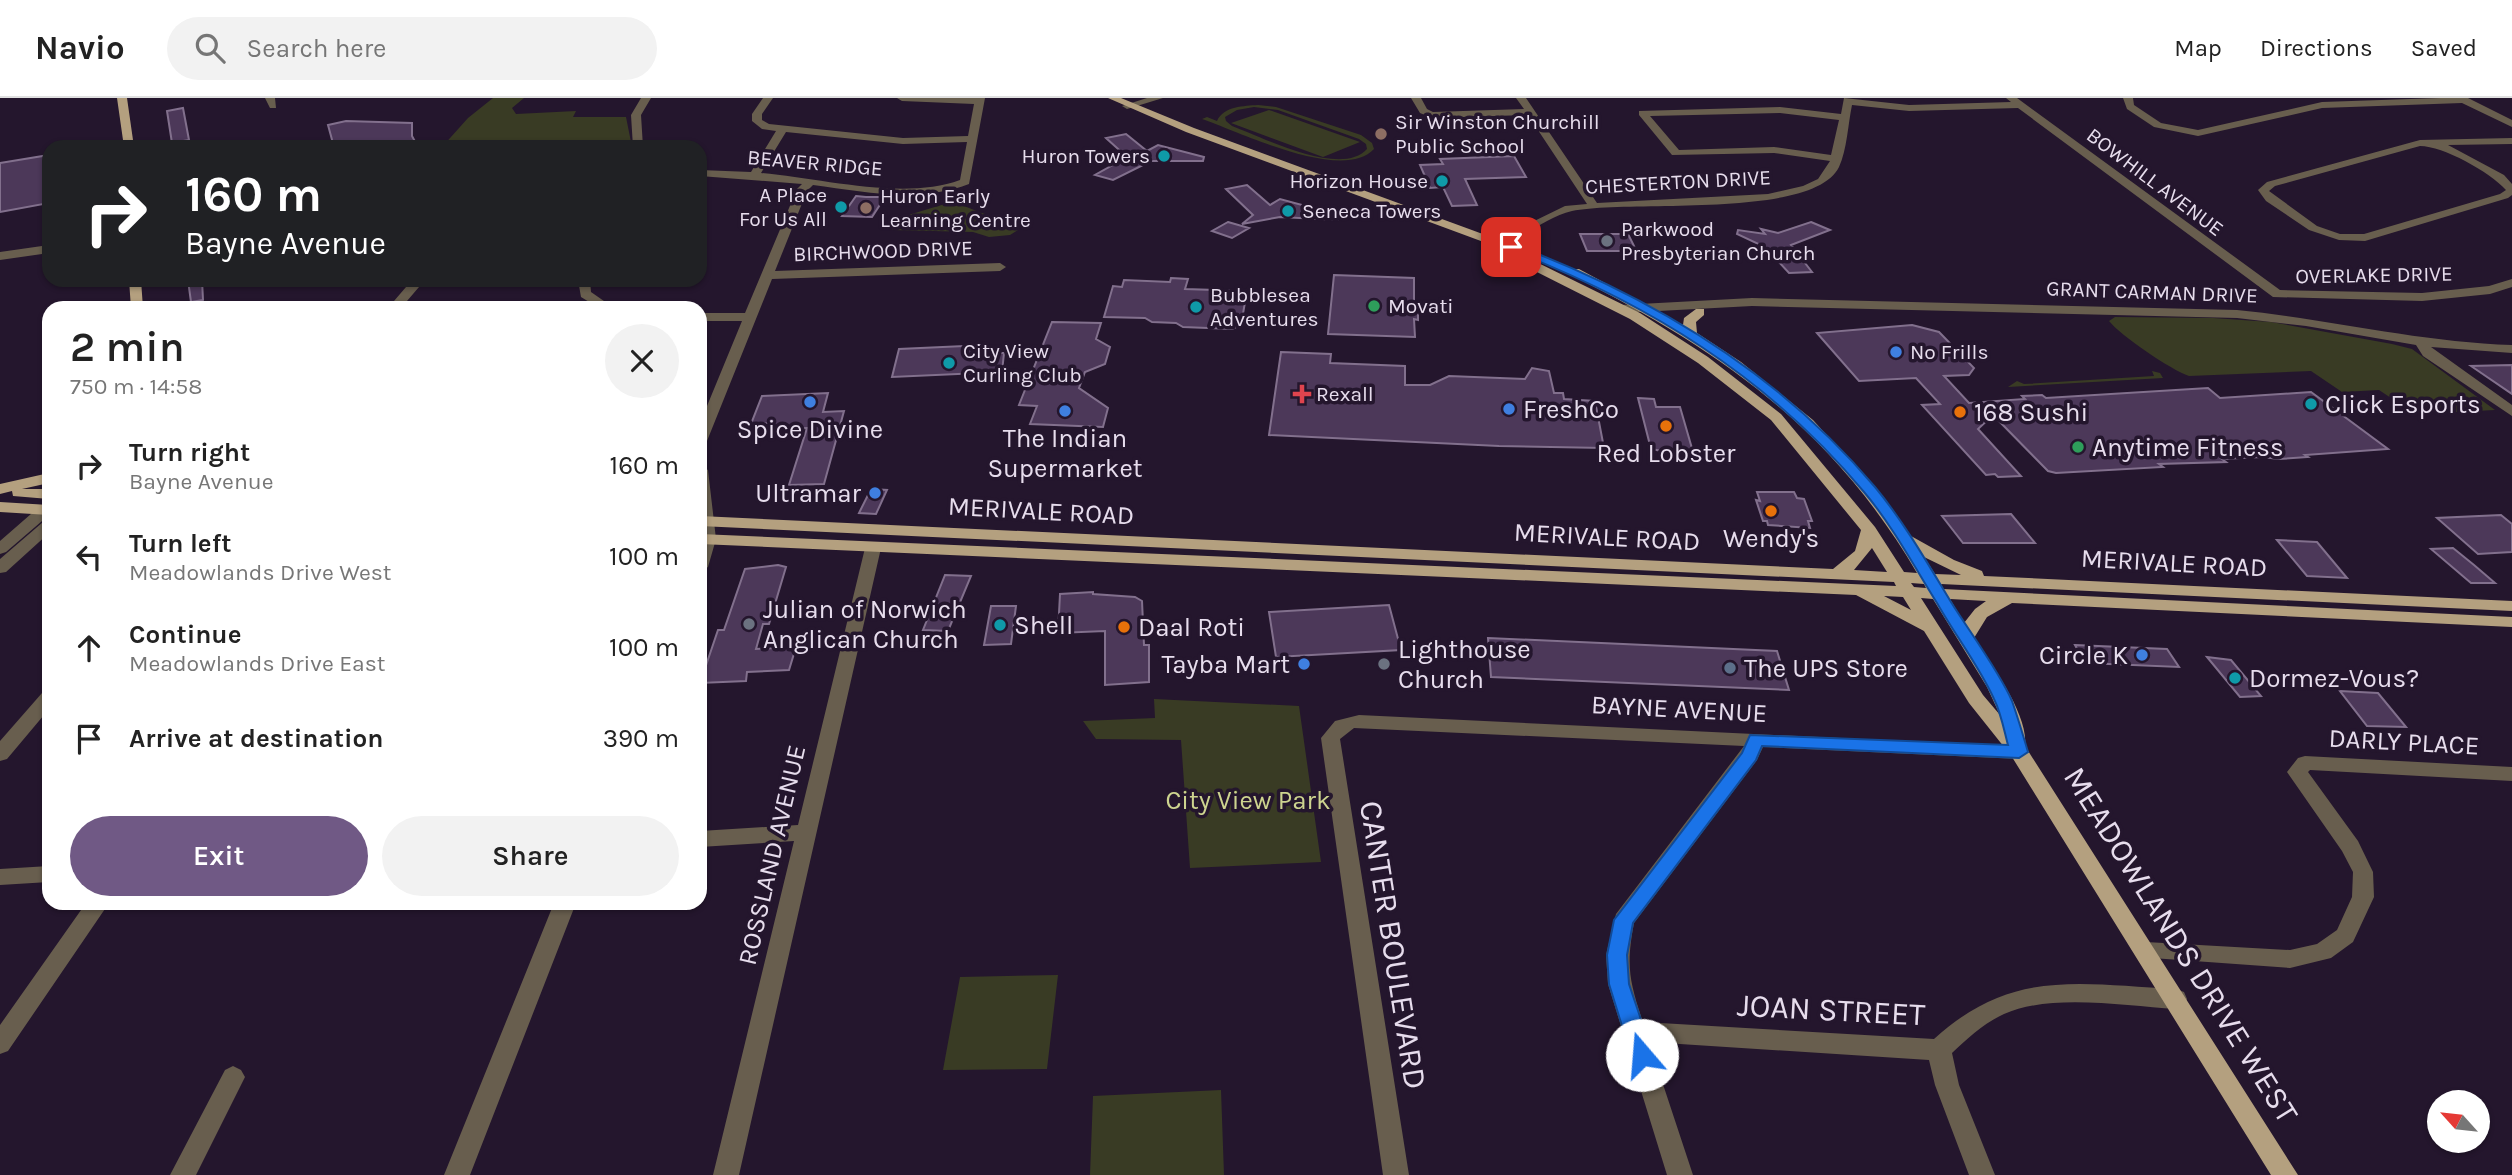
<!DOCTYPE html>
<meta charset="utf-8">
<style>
body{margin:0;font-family:Karla,sans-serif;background:#f2f2f2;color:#222;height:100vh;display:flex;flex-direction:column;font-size:26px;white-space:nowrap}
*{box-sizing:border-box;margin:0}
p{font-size:23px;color:#767676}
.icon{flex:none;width:38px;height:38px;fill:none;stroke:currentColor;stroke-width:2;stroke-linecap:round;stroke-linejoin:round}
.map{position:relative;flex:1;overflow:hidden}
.details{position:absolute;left:42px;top:203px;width:665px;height:609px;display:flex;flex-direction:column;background:#fff;border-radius:21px;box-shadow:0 2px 5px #0004}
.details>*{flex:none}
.hud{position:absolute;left:42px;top:42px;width:665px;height:147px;border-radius:21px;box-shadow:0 2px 5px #0004;background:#202124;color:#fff;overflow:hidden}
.needle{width:46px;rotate:297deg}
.controls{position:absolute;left:2427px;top:992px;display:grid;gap:14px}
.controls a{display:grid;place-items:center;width:63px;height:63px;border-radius:50%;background:#fff;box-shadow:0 2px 5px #0004;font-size:35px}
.pin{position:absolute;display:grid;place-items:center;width:60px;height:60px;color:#fff;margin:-30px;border-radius:14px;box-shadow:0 4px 10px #0006}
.me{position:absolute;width:77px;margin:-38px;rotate:342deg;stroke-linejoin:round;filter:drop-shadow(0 0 5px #0008)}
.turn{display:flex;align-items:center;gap:24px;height:147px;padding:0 28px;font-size:32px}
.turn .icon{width:91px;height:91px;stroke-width:2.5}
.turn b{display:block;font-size:49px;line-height:60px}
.round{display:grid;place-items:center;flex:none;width:74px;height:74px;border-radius:37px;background:#f2f2f2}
.overview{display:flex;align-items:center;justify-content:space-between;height:119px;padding:0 28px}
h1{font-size:42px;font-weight:600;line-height:52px}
.primary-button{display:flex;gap:14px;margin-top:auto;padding:14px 28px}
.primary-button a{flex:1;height:80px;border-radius:42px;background:#705985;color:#fff;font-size:28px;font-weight:600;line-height:80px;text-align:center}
.primary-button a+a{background:#f2f2f2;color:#222}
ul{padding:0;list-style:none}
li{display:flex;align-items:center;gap:21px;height:91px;padding:0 28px}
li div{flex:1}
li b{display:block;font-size:26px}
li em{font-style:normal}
header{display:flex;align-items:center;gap:42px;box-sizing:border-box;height:98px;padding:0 35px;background:#fff;border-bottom:2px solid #e0e0e0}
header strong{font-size:33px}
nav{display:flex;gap:38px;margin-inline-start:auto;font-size:24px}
.search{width:490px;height:63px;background:#f2f2f2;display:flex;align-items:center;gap:18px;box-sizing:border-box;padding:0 24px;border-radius:38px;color:#767676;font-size:26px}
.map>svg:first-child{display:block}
</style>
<header>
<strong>Navio</strong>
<div class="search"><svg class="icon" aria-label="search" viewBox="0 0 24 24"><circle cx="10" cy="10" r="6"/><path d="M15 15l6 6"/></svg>Search here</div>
<nav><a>Map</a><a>Directions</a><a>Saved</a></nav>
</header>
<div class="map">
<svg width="2512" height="1077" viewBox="0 0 2512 1077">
<rect width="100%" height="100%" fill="#24162d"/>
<path fill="#393b24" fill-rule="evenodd" d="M493,0H524L512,10L516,16L576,13L573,19H626L632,49H442L468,20Z
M1258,7L1276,9L1361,37L1372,45L1374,51C1343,85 1240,34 1202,21L1207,19L1217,23C1224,8 1244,8 1258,7ZM1254,9L1278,12L1359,41L1366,46L1367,51C1341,80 1262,39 1232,28L1226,23L1225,19L1237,12Z
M1269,12L1360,44L1323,59L1231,25Z
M948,105C966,106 975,114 992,118C1001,120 1011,117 1020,119L1018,132L1010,137L989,139L973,134L892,132L885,127L905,118Z
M2115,219L2213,220L2271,224L2392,246L2412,251L2495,312L2415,316L2379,292L2342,294L2311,273L2189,278C2171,272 2120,237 2109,223Z
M2152,273L2160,275L2163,280L2008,289L2017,283L2024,286L2154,278Z
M1154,601L1299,608L1321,764L1190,770L1181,642L1096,641L1083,623L1155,620Z
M1058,877L1047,971L943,972L960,879Z
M1221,992L1224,1077H1090L1093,998Z"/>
<path fill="#4c3859" stroke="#82708d" stroke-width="2" d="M183,10L189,42L172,45L167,13Z
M346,23L412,25V38L418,49H334L328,27Z
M1126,36L1147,53L1158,47L1204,59L1203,63H1151L1113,82L1095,77L1127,59L1106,40Z
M49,57V105L0,114V65Z
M1514,58L1526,79L1465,81L1477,107L1452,108L1443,89L1430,90L1420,67L1443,66L1440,61Z
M1247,87L1270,107L1280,101L1339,117L1338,122L1280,119L1242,126L1253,117L1226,91Z
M856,98L866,99H885L872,119L842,118Z
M1228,124L1249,130L1232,140L1212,133Z
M1811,124L1830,132L1791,147L1812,174L1789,175L1765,149L1737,136L1738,132L1765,136L1761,131L1778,135Z
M1580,136H1628L1634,148H1621L1623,153H1587Z
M1334,177L1414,180V205H1417L1418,214V222L1414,221L1415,239L1328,236Z
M1171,180L1188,181L1185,191L1247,193L1241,227L1232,231L1183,229L1176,225L1152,224L1145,220L1104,219L1113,188L1122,189L1124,182L1170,184Z
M188,182H202L203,202L191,204Z
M1052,224L1101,225L1096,241L1110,249L1105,266L1085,274L1079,290L1108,310L1103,329L1030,326L1037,308L1019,307Z
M1912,227L1939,234L1974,270L1969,277L1944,278L1969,305L2025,301L2022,298L2042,297L2046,300L2208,290L2220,300L2311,294L2388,351L2305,357L2308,359L2279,361L2262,359L2222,361L2226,364L2159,366L2163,369L2056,375L2048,373L1993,317L1978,331L2021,378L1998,379L1995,376L1986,377L1922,307L1940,306L1916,280L1859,283L1817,235Z
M986,247L985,255H1004L1002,274L892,279L899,251Z
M1281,254L1331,256L1330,265L1405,268V287H1430L1449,278L1525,281L1532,270L1549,273L1554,295H1563L1564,301L1595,303L1604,350L1499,348L1269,337Z
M2512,267V296L2471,268Z
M828,295L823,314L844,313L824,386L789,387L807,330L771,331L774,325L751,326L762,298Z
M1638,300L1654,301L1656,309H1680L1693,354L1680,353V356L1651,351Z
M871,391L887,392L876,416L859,415Z
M1757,394H1794L1797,400L1804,401L1812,423H1808L1810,430L1768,427L1767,423H1763L1756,402L1760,403Z
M2011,416L2035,445H1963L1942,418Z
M2501,417L2512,426V454L2478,456L2437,420Z
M2277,442L2317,444L2347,480L2307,478Z
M2453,450L2474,467L2495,485H2471L2431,451Z
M778,467L786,469L769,526H763L756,551L796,549L789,572L747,574L746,583L700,585L718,532H724L745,471Z
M945,477L971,478L948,533L923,532Z
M1093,494V496L1135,499L1142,503L1144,547H1149V584L1105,587V533L1058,535L1060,496Z
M1389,507L1401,552L1276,559L1269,514Z
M991,508H1016L1011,546L984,547Z
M1488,540L1777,553L1789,592L1491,579Z
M2075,547L2167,551L2179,569L2085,565Z
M2207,559L2231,562L2261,598L2240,599Z
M2340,593L2378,595L2406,629L2367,628Z"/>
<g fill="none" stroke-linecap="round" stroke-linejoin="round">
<path fill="#685e4e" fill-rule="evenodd" d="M265,0H275L276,10H270Z
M641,0H651L641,17L643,49H633L631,17Z
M763,0H773L762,16V22L769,26L903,40L968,38L974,6L902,3L897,0H985L969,86C920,105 864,94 813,87L807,93L775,173L1000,165L1006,169L1000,173L772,181L707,343L700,347V325L742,223H700V215H745L797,91L802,86L700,78V72L751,74L776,33L762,31L752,23V16ZM786,34L903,46L967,44L960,82C904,103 820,80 761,75Z
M1147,0H1163L1127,11L1122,8Z
M1411,0H1421L1427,11L1433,14L1524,11L1516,0H1526L1597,105L1768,96L1803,88L1818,81L1830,63L1774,55L1672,57L1639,17V13L1780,9L1841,16L1844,0L1909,7L2011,4L2006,0H2017L2280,192L2422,195L2489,188L2512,181V189L2490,196L2422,203L2273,199L2018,10L1909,13L1852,7C1848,26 1847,52 1839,69C1813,122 1627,101 1572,113C1545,119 1522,142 1495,150L1489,146L1491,144L1565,108L1587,106L1528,17L1432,20L1420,15ZM1780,15L1839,22L1831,57L1774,49L1679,52L1650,18Z
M2123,0H2133L2134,7L2161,25L2198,32L2322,4L2440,0H2468L2512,22V29L2462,5L2322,10L2198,38L2154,29L2127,11Z
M2512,40V46L2448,47L2504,77L2512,86V97L2508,100L2365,143L2339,142L2309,132L2266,103L2258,92L2267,84L2420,42ZM2420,48C2443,48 2490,74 2506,92L2500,96L2364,136H2340L2317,128L2269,93L2275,88Z
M49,147V155L0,162V154Z
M137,182H153L140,190H132V184Z
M412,182H425L401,210H388Z
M578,182H590L591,194L614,210H599L581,199Z
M1752,200L2237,212C2329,221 2419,244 2512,247V255L2431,249L2512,307V318L2423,258L2416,247L2306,228L2237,220L1752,208L1621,215L1615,211L1621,207Z
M700,367L708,372L716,441L708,469L700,474Z
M45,407L49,408V417L6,454L0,456V443L39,409Z
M49,422V435L6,474L0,475V461L43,424Z
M873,445L881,450L739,1077H713L794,743L700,749V733L798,727L865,450Z
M49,593V611L7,661L0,663V643L42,595Z
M1359,617L2026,649L2029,654L2026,659L2019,661L1763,649L1757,662L1634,825C1626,867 1629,883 1643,924L1934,941C2012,870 2079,886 2176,891L2184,894L2187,901L2184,908L2176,911C2125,908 2051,895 2004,916C1984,925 1967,941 1952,955L1959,987L1995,1077H1969L1935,987L1929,962L1649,944L1693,1077H1667L1608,886L1606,857L1616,816L1744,648L1354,630L1340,641L1409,1077H1383L1321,640L1335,623Z
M2305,658L2512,669V683L2310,672L2308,674L2358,743L2373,774L2374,799L2353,844L2331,860L2290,870L2138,859L2135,853L2138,847L2146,844L2290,852L2317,846L2337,832L2352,799L2353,774L2342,753L2287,674L2298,660Z
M49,768V784L0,787V771Z
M86,805H109L8,953L0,956V927Z
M554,805H576L470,1077H444Z
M233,968L241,972L245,979L196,1077H170L225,972Z"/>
<path fill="#b4a07f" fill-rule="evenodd" d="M117,0H127L134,49H124Z
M1108,0H1121L1194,30L1510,146V151L1640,215L1708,259L1781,316L1875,429L1904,474L1917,475C1832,330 1719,251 1571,177V171H1579L1683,227L1684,220L1696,211H1704V217L1696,224L1697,235L1741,264L1813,322L1876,391L1911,438L1954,462L1982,473L1984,478L2512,503V513L1941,486L1943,491L2512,519V529L2012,505L1987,519L1974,540C1991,566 2029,617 2025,648L2298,1077H2271L2012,659L1969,605L1924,533L1856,497L700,446V436L1896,488L1894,484L700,428V418L1833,471L1855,453L1861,432L1771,322L1698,265L1630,221L1499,155L1489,146L1186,34ZM1872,450L1887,474L1854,472ZM1924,459L1961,477L1935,476ZM1911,485L1924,486L1926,490L1914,489ZM1884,498L1903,499L1911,512ZM1921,500L1933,501L1987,589L2000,617L1983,597ZM1950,501L1986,503L1975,511L1964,525Z
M129,182H141L143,210H131Z
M49,375V385L22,391H49V401L13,398L12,393L0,396V386Z
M0,404L49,407V417L0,414Z"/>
</g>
<path fill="#1a73e8" stroke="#114b97" stroke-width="2" d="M1508,147H1515C1653,199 1779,275 1875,389C1904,424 1928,466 1951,504C1969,533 1999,573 2012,603C2018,620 2023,637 2028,654L2019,660L1762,648L1756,662L1633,825L1627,857L1629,886L1653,957L1650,964L1642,967L1634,964L1631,957L1609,886L1607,857L1614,822L1742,655L1750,637L2008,647C2004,632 2001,615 1994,601C1979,568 1955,537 1937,505C1914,468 1892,427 1864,394C1767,278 1648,205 1508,151Z"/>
<g fill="#8d6e63" stroke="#24162d" stroke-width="2.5">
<circle cx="1381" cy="36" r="7"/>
<circle cx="866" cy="110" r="7"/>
</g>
<g fill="#0f9aa8" stroke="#24162d" stroke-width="2.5">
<circle cx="1164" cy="58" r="7"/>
<circle cx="1442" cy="83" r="7"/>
<circle cx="841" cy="109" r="7"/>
<circle cx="1288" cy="113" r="7"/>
<circle cx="1196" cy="209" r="7"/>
<circle cx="949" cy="265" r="7"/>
<circle cx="2311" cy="306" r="7"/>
<circle cx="1000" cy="527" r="7"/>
<circle cx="2235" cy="580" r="7"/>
</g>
<g fill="#6b7280" stroke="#24162d" stroke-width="2.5">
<circle cx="1607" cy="143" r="7"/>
<circle cx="749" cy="526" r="7"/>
<circle cx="1384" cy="566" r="7"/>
</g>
<g fill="#2e9e5b" stroke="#24162d" stroke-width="2.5">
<circle cx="1374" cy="208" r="7"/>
<circle cx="2078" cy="349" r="7"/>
</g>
<g fill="#3f7fe0" stroke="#24162d" stroke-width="2.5">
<circle cx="1896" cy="254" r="7"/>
<circle cx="810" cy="304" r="7"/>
<circle cx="1509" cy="311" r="7"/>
<circle cx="1065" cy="313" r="7"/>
<circle cx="875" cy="395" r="7"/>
<circle cx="2142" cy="557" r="7"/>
<circle cx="1304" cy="566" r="7"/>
</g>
<path fill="#e0444e" stroke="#24162d" stroke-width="2.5" d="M1298.5 285.5h7v7h7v7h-7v7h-7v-7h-7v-7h7z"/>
<g fill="#e8710a" stroke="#24162d" stroke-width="2.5">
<circle cx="1960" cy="314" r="7"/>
<circle cx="1666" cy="328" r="7"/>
<circle cx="1771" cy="413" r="7"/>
<circle cx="1124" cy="529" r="7"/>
</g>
<circle fill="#5c6f8a" stroke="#24162d" stroke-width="2.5" cx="1730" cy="570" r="7"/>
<g text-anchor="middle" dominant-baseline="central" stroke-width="7" stroke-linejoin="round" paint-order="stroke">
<g font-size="21" fill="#e7dded" stroke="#24162d" text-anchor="start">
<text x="1395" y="24">Sir Winston Churchill<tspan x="1395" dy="24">Public School</tspan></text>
<text x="1150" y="58" text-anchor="end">Huron Towers</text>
<text x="1428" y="83" text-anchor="end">Horizon House</text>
<text x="827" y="97" text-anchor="end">A Place<tspan x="827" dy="24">For Us All</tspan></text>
<text x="880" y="98">Huron Early<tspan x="880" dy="24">Learning Centre</tspan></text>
<text x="1302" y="113">Seneca Towers</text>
<text x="1621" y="131">Parkwood<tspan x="1621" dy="24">Presbyterian Church</tspan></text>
<text x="1210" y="197">Bubblesea<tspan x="1210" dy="24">Adventures</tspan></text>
<text x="1388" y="208">Movati</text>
<text x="963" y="253">City View<tspan x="963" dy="24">Curling Club</tspan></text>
<text x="1910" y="254">No Frills</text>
<text x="1316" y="296">Rexall</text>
</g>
<g font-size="21" fill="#e7dded" stroke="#24162d">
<text transform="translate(815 65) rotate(5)">BEAVER RIDGE</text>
<text transform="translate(1678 84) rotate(-3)">CHESTERTON DRIVE</text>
<text transform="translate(2155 84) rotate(37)">BOWHILL AVENUE</text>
<text transform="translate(883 153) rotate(-2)">BIRCHWOOD DRIVE</text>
<text transform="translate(2374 177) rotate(-1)">OVERLAKE DRIVE</text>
<text transform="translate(2152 194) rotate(2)">GRANT CARMAN DRIVE</text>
</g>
<g font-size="26" fill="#e7dded" stroke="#24162d" text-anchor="start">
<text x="2325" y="306">Click Esports</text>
<text x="1523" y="311">FreshCo</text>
<text x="1974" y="314">168 Sushi</text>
<text x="810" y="331" text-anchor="middle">Spice Divine</text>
<text x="1065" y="340" text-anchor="middle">The Indian<tspan x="1065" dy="30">Supermarket</tspan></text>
<text x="2092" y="349">Anytime Fitness</text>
<text x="1666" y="355" text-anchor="middle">Red Lobster</text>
<text x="861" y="395" text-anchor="end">Ultramar</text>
<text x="1771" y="440" text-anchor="middle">Wendy's</text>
<text x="763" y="511">Julian of Norwich<tspan x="763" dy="30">Anglican Church</tspan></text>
<text x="1014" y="527">Shell</text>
<text x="1138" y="529">Daal Roti</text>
<text x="1398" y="551">Lighthouse<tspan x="1398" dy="30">Church</tspan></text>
<text x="2128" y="557" text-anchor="end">Circle K</text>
<text x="1290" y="566" text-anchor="end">Tayba Mart</text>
<text x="1744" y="570">The UPS Store</text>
<text x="2249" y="580">Dormez-Vous?</text>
</g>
<g font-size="26" fill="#e7dded" stroke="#24162d">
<text transform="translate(1041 413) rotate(3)">MERIVALE ROAD</text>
<text transform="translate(1607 439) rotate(3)">MERIVALE ROAD</text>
<text transform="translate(2174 465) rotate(3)">MERIVALE ROAD</text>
<text transform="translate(1679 611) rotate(3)">BAYNE AVENUE</text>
<text transform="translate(2404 644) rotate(3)">DARLY PLACE</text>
<text transform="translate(772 757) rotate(-77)">ROSSLAND AVENUE</text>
</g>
<g font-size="26" fill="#cdd48f" stroke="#24162d">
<text x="1248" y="702">City View Park</text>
</g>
<g font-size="32" fill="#e7dded" stroke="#24162d">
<text transform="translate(1393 847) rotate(81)">CANTER BOULEVARD</text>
<text transform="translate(2181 847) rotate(58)">MEADOWLANDS DRIVE WEST</text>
<text transform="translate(1831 912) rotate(3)">JOAN STREET</text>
</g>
</g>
</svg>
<div class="controls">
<a><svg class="needle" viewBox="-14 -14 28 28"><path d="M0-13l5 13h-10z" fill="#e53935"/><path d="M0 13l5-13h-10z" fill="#767676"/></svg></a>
</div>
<div class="pin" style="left:1511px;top:149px;background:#d93025"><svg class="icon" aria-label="arrive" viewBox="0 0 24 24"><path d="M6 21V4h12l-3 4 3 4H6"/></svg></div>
<svg class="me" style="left:1642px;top:957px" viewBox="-20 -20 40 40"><circle r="19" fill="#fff"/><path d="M0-13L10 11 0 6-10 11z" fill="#1a73e8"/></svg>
<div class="hud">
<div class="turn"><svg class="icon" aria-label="right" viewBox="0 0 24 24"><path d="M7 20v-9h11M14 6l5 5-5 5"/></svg><div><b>160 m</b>Bayne Avenue</div></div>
</div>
<section class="details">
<div class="overview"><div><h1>2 min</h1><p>750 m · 14:58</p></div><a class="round"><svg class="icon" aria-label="close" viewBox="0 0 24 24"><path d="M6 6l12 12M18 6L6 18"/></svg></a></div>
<ul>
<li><svg class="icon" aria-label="right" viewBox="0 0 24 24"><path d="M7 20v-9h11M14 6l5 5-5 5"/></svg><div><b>Turn right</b><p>Bayne Avenue</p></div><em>160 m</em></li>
<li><svg class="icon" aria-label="left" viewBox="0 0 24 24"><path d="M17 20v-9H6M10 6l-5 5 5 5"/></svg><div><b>Turn left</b><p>Meadowlands Drive West</p></div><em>100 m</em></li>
<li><svg class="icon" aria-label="ahead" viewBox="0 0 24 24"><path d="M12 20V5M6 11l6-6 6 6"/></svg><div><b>Continue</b><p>Meadowlands Drive East</p></div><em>100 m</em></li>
<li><svg class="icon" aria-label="arrive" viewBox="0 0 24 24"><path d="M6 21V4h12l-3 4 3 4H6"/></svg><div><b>Arrive at destination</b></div><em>390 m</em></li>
</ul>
<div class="primary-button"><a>Exit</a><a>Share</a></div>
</section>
</div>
